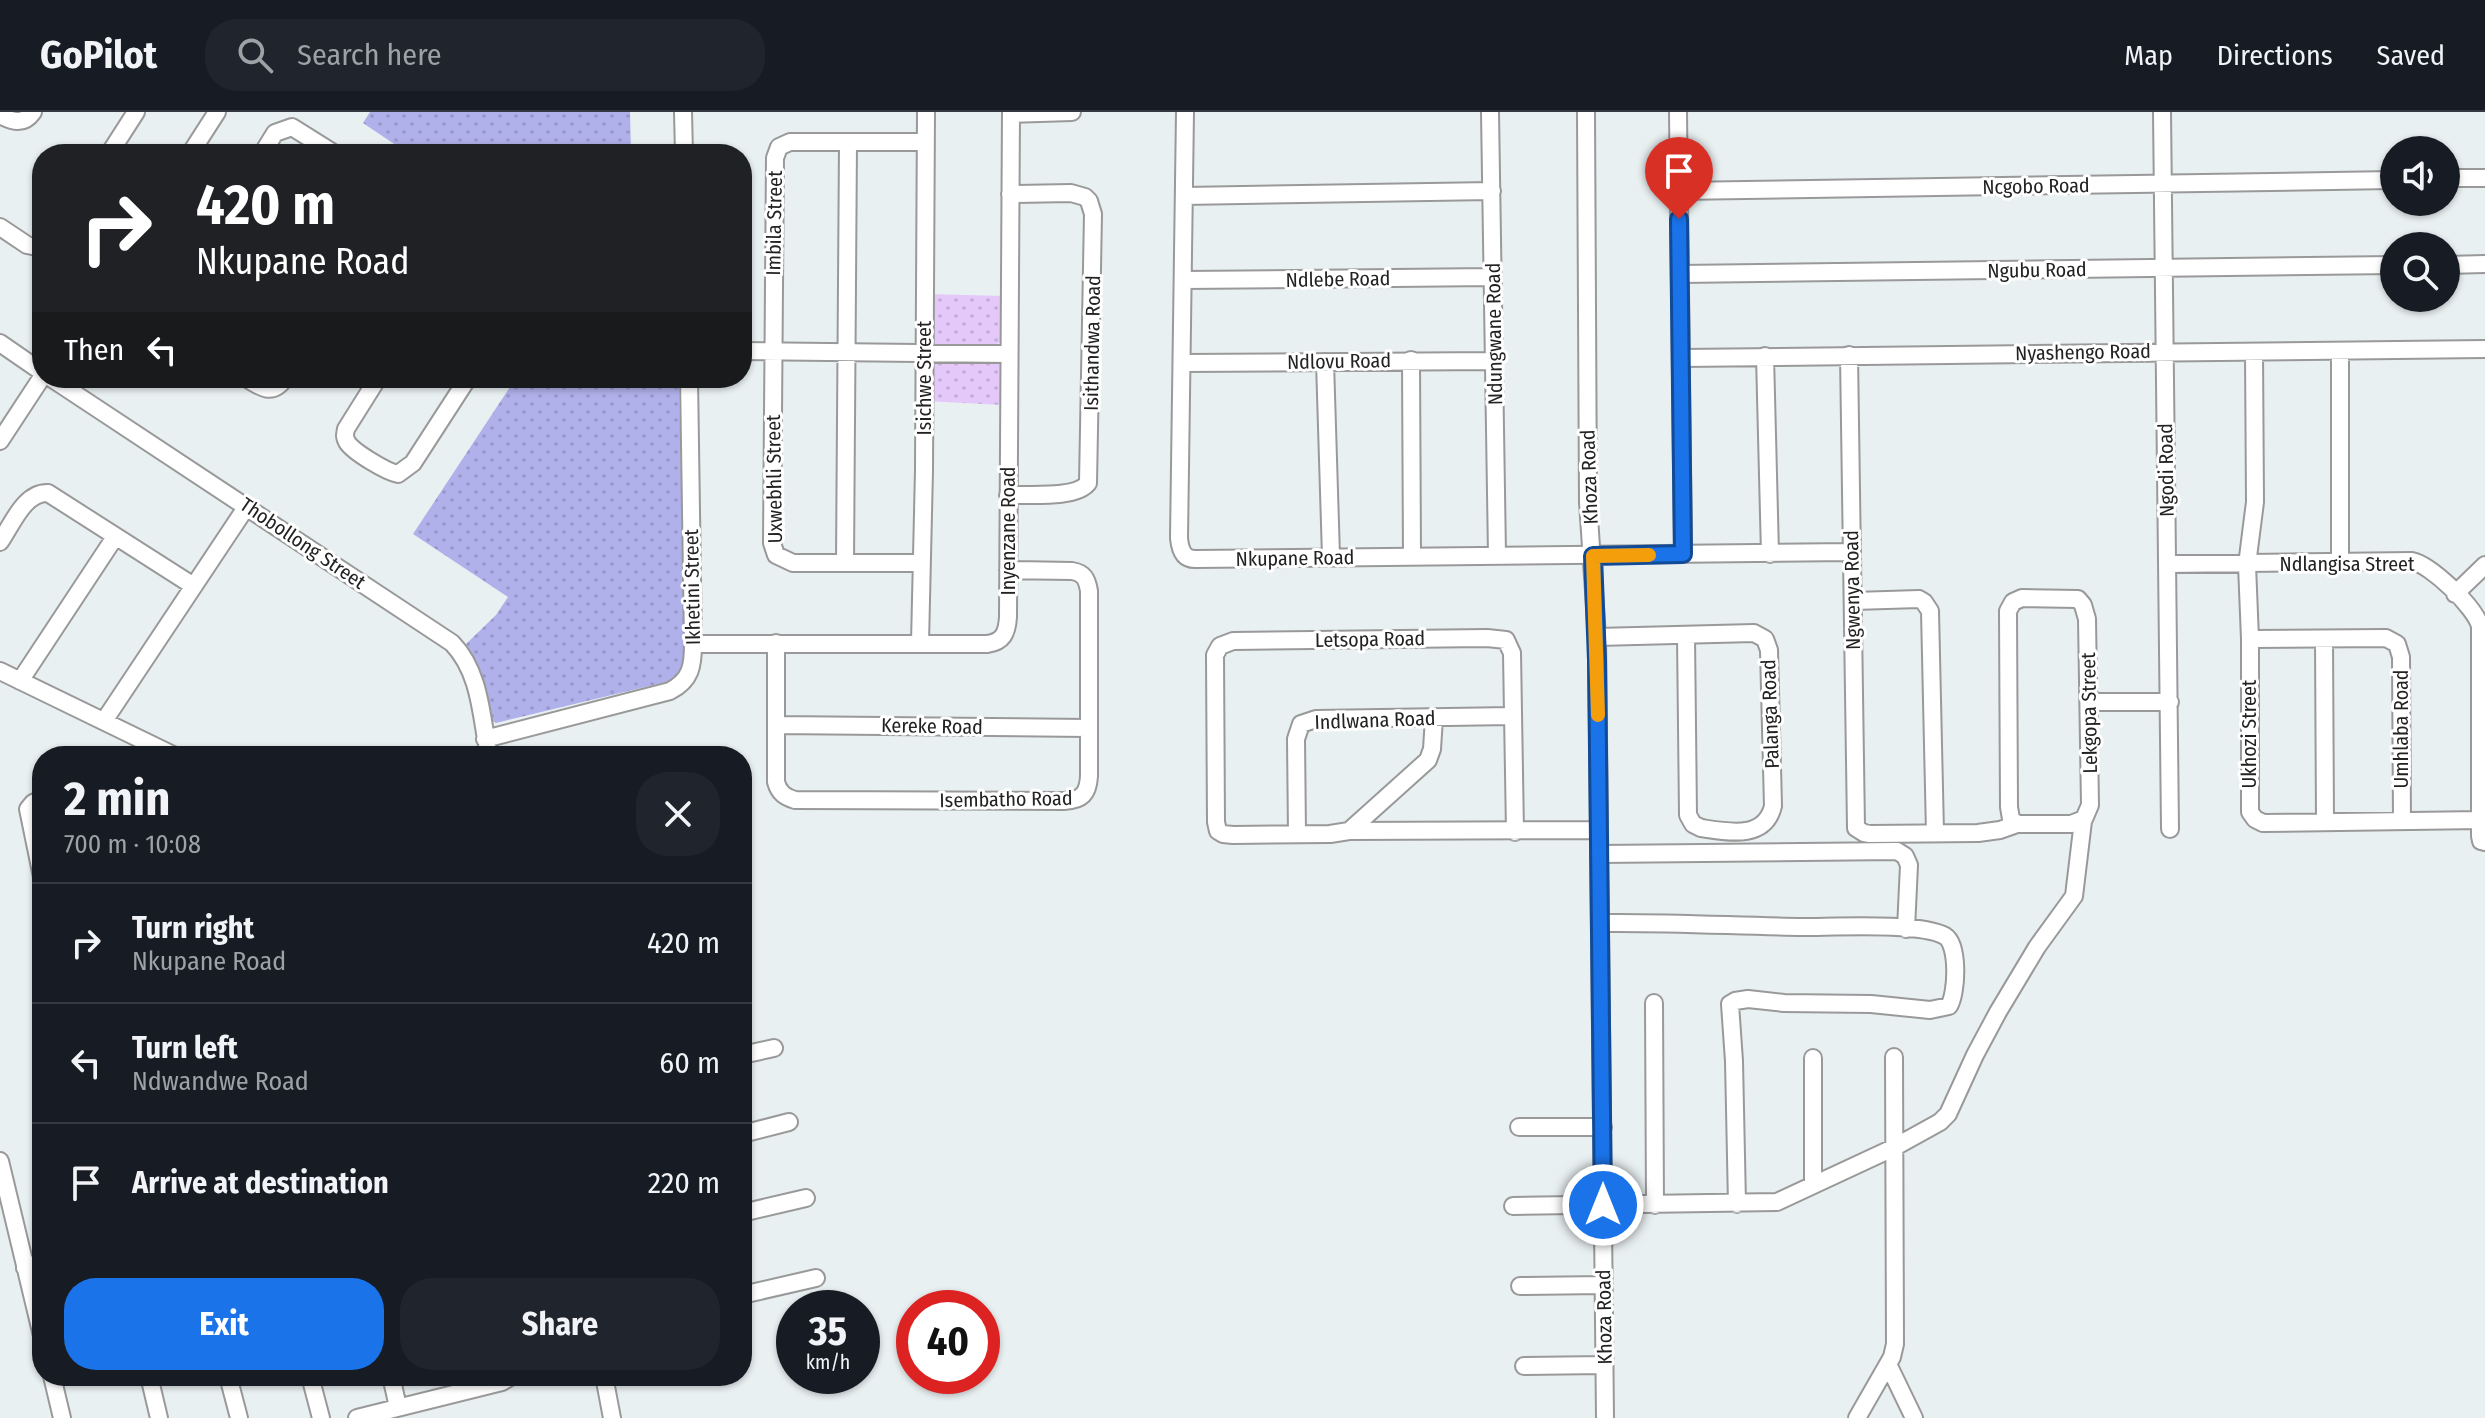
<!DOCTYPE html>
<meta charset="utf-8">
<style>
body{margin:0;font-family:"Fira Sans Condensed",sans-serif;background:#20242c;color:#f1f3f6;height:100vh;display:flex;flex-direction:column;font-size:30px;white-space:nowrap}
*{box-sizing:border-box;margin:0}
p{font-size:26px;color:#9ea1a6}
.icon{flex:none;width:44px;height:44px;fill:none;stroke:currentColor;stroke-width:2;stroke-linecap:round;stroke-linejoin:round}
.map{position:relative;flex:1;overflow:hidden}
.drawer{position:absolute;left:32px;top:634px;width:720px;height:640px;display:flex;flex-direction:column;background:#171b24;border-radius:32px;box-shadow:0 2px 6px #0004}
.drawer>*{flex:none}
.hud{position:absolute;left:32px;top:32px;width:720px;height:244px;border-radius:32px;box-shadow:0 2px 6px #0004;background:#202124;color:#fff;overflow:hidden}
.tools{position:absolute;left:2380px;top:24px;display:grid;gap:16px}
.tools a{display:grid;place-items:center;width:80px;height:80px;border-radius:50%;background:#171b24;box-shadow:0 2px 6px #0004;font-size:40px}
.speed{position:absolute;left:776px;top:1178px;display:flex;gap:16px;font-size:40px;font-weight:700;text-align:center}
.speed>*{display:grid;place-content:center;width:104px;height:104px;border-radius:50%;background:#171b24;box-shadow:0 2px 6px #0004;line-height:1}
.speed small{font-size:20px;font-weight:400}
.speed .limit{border:12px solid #d22;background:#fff;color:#111}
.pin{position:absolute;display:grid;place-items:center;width:68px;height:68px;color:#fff;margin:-82px -34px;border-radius:50% 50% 50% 0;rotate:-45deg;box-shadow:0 0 8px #0007}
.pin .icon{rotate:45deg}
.me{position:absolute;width:88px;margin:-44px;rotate:0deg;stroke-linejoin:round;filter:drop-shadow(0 0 6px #0008)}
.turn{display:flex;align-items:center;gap:28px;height:168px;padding:0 32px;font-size:36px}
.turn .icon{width:104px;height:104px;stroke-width:2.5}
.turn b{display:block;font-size:56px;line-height:68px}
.then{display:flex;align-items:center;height:76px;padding:0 32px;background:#0003;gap:16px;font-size:30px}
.round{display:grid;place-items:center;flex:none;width:84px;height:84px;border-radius:32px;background:#20242c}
.overview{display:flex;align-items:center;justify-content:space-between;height:136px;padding:0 32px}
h1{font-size:48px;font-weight:700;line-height:60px}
.cta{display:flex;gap:16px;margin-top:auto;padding:16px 32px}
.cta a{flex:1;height:92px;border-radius:32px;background:#1a73e8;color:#fff;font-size:32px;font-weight:700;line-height:92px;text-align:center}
.cta a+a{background:#20242c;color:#f1f3f6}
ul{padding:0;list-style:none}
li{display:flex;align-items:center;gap:24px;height:120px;padding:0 32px;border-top:2px solid #363941}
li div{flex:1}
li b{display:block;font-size:30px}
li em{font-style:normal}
header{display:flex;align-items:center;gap:48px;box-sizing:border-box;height:112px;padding:0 40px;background:#171b24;border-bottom:2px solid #363941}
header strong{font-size:38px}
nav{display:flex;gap:44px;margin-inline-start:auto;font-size:28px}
.search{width:560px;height:72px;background:#20242c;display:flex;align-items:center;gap:20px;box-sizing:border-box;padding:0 28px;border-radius:32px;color:#9ea1a6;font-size:30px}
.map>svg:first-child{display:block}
</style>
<header>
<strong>GoPilot</strong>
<div class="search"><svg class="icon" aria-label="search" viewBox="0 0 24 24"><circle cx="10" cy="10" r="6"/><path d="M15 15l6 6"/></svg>Search here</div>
<nav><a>Map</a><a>Directions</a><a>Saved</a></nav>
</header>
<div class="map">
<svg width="2485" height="1306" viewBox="0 0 2485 1306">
<defs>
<pattern id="grass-dots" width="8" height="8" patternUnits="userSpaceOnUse" patternTransform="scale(2)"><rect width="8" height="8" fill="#b0b0ea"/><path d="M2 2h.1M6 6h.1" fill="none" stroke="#9797c8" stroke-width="1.8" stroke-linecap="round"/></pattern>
<pattern id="park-dots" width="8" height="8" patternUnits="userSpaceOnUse" patternTransform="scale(2)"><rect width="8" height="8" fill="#e4c8fa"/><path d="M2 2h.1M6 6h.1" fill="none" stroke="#c3acd6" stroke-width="1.8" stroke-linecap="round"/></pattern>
</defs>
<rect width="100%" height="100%" fill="#e9f0f2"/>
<path fill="url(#grass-dots)" d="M370,0H630L631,42H409L363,11Z
M516,266H679L685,548L679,561L670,569L496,611L491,608L477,551L466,532L496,503L508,485L413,422Z"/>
<path fill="url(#park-dots)" d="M928,182L1004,184L1001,230L991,234L938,233L931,230Z
M928,243L1001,246L1002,293L926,289Z"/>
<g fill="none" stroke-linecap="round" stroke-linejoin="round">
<g stroke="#999" stroke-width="20">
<path id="minor" d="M683,0L684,42
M1185,0L1179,426C1180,437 1183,447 1195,447L1851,440
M1490,0L1497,443
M1586,0L1588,390L1597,525L1605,1306
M1678,0L1683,442
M2162,0L2170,717
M1011,2L1072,0
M0,3C12,10 24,13 33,0
M109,42L136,0
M190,42L217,0
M262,42L275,21L292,15L335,42
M2446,66H2485
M1678,79L2394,68
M1184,84L1492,79
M0,115L27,133L42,136
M2446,153L2485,152
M1680,162L2394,153
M1184,168L1492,165
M0,231L42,260
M742,239L1008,242
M2340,239V449
M2254,240L2255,390L2247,453L2250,527V700L2255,707L2263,711L2481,708
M1849,243L1856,716L1864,721L1870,722L1978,721L2000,718L2017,712H2071L2084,707L2090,693L2087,507L2083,493L2078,487L2022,486L2013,490L2008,499L2009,695L2011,707L2017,712
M1765,244L1770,442
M1681,246L2485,237
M1411,248L1412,444
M1325,250L1331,444
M1183,251L1494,249
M51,266L452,531C481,561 481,605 489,644
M246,266C261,276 273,284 285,266
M378,266L346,317C345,323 344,324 347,330C353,340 387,360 398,362L413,351L468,266
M0,329L42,265
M1008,383C1028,382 1076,387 1088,371L1093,102L1089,89L1085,85L1071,81L1010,82
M0,430C12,413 24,380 48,381L192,473
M845,450L848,31
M921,451H793L776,443L772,431L775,46L779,35L790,30H926
M2168,452L2412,449C2431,453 2475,495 2480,514V724L2481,729L2485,730
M2455,482L2485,453
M1854,489L1919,487L1924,490L1930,499L1935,721
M1597,525L1754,521L1765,527L1769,538L1773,694C1765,728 1728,720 1701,716L1693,712L1688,703L1686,524
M2250,527L2386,526L2397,532L2401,545L2402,708
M2324,527L2325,710
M776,531V670C779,681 785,685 795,688L1064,689C1082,688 1088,682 1089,664V479C1087,467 1084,461 1072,459L1008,458
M920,531L924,358L926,0
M693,532H987C1003,530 1007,521 1008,505L1011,0
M0,559L175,644
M20,569L115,425
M2090,590H2170
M1434,606L1432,637L1428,648L1349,719L1330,722L1233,723L1223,722L1218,719L1216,710L1215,543L1220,534L1233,529L1487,526L1506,528L1512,541L1515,720
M104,609L247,394
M776,613L1088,616
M485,627L670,579C691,568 693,554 693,532L689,266
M42,687L33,691L28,697L42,765
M1349,719L1598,718
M1297,722L1296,627L1301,612L1316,607L1512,604
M1600,742L1897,739L1905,744L1909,753L1906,817
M1601,811C1668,810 1736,814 1804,815C1834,815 1921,810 1945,824C1959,833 1957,881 1949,894L1930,898L1871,892L1784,891L1748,887L1735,889L1730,892L1734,949L1737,1092
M1654,891L1655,1093
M742,943L774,936
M1519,1015H1603
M742,1022L789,1010
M0,1049L42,1224
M1813,1073V946
M1513,1094L1777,1090L1893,1036L1940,1010L1948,1002L1975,943L1998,900L2037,835L2074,784L2083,709
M742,1101L806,1086
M25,1156L42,1149
M1520,1174L1603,1173
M742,1183L816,1166
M1888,1252L1914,1306
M1524,1254L1604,1253
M52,1264L62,1306
M149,1264L159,1306
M228,1264L239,1306
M310,1264L321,1306
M391,1264L398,1295
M604,1264L612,1306
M357,1306L502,1270L512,1264
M1857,1306L1892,1245L1895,1232L1894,945"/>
</g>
<use href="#minor" stroke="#fff" stroke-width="16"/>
</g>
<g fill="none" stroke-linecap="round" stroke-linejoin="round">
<g stroke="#114b97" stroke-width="20">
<path id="route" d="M1603,1093L1597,548L1593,444L1683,442L1679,107"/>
</g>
<use href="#route" stroke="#1a73e8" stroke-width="14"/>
<path stroke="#f59e0b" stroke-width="14" d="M1598,603L1593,444L1649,443"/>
</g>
<g text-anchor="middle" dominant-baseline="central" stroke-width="6" stroke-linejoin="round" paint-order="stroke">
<g font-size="20" fill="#222" stroke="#fff">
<text transform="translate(2036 74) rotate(-1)">Ncgobo Road</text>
<text transform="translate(774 111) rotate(-89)">Imbila Street</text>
<text transform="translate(2037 158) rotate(-1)">Ngubu Road</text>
<text transform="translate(1338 167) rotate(-1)">Ndlebe Road</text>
<text transform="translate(1494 222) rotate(-91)">Ndungwane Road</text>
<text transform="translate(1092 231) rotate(-89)">Isithandwa Road</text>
<text transform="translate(2083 240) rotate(-1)">Nyashengo Road</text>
<text transform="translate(1339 249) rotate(-1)">Ndlovu Road</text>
<text transform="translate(924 266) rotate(-90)">Isichwe Street</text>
<text transform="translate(2166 358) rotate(-91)">Ngodi Road</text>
<text transform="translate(1589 365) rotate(-92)">Khoza Road</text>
<text transform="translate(774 367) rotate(-91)">Uxwebhli Street</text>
<text transform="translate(1008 419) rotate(-90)">Inyenzane Road</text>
<text transform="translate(303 431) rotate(34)">Thobollong Street</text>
<text transform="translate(1295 446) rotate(-1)">Nkupane Road</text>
<text x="2347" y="452">Ndlangisa Street</text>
<text transform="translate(692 475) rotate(-91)">Ikhetini Street</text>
<text transform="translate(1852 478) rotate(-91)">Ngwenya Road</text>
<text transform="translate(1370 527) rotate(-1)">Letsopa Road</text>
<text transform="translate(2089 601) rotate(-91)">Lekgopa Street</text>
<text transform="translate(1770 602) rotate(-92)">Palanga Road</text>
<text transform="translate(1375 608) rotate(-2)">Indlwana Road</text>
<text transform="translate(932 614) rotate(1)">Kereke Road</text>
<text transform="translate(2401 617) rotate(-90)">Umhlaba Road</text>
<text transform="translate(2249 622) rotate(-90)">Ukhozi Street</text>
<text transform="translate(1006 687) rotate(-1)">Isembatho Road</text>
<text transform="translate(1604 1205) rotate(-91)">Khoza Road</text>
</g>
</g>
</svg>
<div class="tools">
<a><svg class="icon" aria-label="sound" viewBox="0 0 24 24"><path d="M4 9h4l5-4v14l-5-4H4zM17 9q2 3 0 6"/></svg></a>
<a><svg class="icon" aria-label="search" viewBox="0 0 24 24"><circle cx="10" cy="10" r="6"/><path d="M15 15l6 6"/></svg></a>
</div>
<div class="speed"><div>35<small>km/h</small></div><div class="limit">40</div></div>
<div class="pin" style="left:1679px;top:107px;background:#d93025"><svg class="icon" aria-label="arrive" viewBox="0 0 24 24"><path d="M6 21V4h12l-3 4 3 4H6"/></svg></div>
<svg class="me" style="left:1603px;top:1093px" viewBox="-20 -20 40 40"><circle r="17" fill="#1a73e8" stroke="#fff" stroke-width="3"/><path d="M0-11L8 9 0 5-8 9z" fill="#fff"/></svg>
<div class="hud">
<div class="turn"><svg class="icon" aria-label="right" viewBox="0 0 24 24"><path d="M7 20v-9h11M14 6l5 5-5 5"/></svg><div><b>420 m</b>Nkupane Road</div></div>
<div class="then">Then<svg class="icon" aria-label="left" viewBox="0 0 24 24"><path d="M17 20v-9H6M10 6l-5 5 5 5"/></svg></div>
</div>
<section class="drawer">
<div class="overview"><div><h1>2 min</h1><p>700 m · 10:08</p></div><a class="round"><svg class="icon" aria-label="close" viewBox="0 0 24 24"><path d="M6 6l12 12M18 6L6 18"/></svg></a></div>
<ul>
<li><svg class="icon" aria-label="right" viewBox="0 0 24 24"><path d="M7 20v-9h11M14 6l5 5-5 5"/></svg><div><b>Turn right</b><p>Nkupane Road</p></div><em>420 m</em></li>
<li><svg class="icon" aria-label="left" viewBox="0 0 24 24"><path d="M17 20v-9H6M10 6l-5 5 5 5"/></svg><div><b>Turn left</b><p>Ndwandwe Road</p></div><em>60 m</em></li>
<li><svg class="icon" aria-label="arrive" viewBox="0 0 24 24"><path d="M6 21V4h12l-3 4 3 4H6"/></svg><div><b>Arrive at destination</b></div><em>220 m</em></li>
</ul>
<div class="cta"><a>Exit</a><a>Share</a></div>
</section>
</div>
